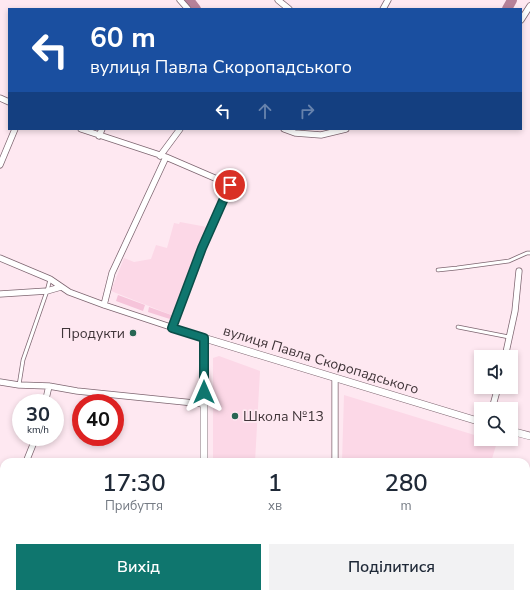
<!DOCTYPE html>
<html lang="uk">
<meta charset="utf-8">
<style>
body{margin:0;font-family:"Nunito Sans",sans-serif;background:#f2f2f3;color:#1f2937;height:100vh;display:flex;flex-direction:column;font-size:15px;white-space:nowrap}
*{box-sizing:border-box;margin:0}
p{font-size:13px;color:#747a83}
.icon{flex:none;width:22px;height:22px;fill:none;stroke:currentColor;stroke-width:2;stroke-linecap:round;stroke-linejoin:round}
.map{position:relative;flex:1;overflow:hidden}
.side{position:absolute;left:0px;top:458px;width:530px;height:140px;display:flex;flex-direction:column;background:#fff;border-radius:12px 12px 0 0;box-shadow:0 2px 6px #0003}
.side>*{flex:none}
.banner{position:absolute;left:8px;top:8px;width:514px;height:122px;border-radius:0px;box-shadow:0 2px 6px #0003;background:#1a4fa0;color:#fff;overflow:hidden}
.buttons{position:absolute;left:474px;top:350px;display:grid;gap:8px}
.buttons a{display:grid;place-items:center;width:44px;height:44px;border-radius:0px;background:#fff;box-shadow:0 2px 6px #0003;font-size:20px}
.speed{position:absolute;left:12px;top:394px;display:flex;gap:8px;font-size:20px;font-weight:700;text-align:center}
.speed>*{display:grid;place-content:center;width:52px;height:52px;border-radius:50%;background:#fff;box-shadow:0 2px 6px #0003;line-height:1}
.speed small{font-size:10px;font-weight:400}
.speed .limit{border:6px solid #d22;background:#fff;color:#111}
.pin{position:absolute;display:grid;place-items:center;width:34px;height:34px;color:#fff;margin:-17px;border:2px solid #fff;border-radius:50%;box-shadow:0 1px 4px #0007}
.me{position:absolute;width:44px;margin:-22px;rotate:0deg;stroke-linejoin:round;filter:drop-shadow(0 0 3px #0008)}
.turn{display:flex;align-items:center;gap:14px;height:84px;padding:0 16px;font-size:18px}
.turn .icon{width:52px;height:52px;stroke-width:2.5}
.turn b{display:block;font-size:28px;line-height:34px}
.lanes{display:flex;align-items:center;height:38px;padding:0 16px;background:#0003;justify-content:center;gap:20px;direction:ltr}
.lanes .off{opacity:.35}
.eta{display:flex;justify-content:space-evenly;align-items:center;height:68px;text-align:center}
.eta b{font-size:24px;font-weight:600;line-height:28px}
.action{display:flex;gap:8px;margin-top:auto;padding:8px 16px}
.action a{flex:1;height:46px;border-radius:0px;background:#0f766e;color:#fff;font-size:16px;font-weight:600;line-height:46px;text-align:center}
.action a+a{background:#f2f2f3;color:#1f2937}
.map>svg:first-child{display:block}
</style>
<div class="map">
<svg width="530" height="598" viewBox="0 0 530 598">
<rect width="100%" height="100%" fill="#fee8f1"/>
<path fill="#fcd8e7" d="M180,222L207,227L174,316L111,291L124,258L134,262L151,259L156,245L167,248L174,223L179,224Z
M219,356L260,371L255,462H213V358Z
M344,395L481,437V439H487L497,442L491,462H342Z"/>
<path fill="#f6c4da" d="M118,295L145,305L143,311L116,301Z
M149,307L174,316L173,320L148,312Z
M0,474L4,480V525L0,526Z
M51,594H76L78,598H53Z"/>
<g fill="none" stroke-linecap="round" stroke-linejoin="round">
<path stroke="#b68199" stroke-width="10" d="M189,0L196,9
M507,9L512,0"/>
<g stroke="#7e6671" stroke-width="4.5">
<path id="service" d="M438,270L457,268L509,261L527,253H530
M458,327L509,337
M19,385L23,360L47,291L50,279
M11,598V597"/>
</g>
<g stroke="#7e6671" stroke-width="7">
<path id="minor" d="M180,0L188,9
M278,0L289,9
M383,9L388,0
M521,20L530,6
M0,98L9,102
M81,129L166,157L231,185L202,248L172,328
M284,129L295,133L321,135L346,129
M99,136L102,129
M160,156L180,129
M0,165L15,129
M0,258L50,279L69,292L104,305L204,338
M0,294L47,291L61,287
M104,305L112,273L166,157
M505,357L515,311L519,271
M0,382L19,385L49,386L77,391L204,404
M45,403L49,386
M492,409L498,387
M26,462L36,437
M335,462V378
M526,572L530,573
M334,598V594"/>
</g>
<g stroke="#7e6671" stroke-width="8">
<path id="tertiary" d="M511,431L530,436
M204,462V338L481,422
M203,598V594"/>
</g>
<use href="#service" stroke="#fff" stroke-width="3"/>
<use href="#minor" stroke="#fff" stroke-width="5.5"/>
<use href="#tertiary" stroke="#fff" stroke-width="7"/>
</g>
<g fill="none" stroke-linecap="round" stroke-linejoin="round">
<g stroke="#0a4d48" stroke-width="10">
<path id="route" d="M204,392V338L172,328L202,248L230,185"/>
</g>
<use href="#route" stroke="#0f766e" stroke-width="7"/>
</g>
<g fill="#276653" stroke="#fee8f1" stroke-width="1.5">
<circle cx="133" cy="333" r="4"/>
<circle cx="235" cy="416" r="4"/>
</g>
<g text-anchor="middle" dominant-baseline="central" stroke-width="3.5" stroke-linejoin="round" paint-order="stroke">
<g font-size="14" fill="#403539" stroke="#fee8f1" text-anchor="end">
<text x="125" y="333">Продукти</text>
<text x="243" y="416" text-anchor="start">Школа №13</text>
</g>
<g font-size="14" fill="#403539" stroke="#fee8f1">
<text transform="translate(321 360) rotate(17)">вулиця Павла Скоропадського</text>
</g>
</g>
</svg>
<div class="buttons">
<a><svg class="icon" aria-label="sound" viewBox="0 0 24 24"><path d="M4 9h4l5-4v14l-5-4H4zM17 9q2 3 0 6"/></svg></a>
<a><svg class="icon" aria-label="search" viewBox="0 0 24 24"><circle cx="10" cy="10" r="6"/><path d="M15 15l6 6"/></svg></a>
</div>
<div class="speed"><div>30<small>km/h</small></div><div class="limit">40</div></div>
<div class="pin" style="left:230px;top:185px;background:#d93025"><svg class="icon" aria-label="arrive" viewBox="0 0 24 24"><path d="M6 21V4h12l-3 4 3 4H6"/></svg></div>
<svg class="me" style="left:204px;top:392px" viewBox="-20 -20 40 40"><path d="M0-17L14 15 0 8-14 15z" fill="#0f766e" stroke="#fff" stroke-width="4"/></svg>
<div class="banner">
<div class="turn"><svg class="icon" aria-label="left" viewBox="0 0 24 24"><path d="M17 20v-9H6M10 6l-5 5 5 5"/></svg><div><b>60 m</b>вулиця Павла Скоропадського</div></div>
<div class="lanes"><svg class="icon" aria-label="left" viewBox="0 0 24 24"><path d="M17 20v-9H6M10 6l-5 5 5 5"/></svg><svg class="icon off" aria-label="ahead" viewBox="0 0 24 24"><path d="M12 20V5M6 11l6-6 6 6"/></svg><svg class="icon off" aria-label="right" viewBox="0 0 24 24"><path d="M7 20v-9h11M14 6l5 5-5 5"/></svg></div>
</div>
<section class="side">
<div class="eta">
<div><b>17:30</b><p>Прибуття</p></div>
<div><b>1</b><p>хв</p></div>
<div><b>280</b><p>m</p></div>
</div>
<div class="action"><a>Вихід</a><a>Поділитися</a></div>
</section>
</div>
